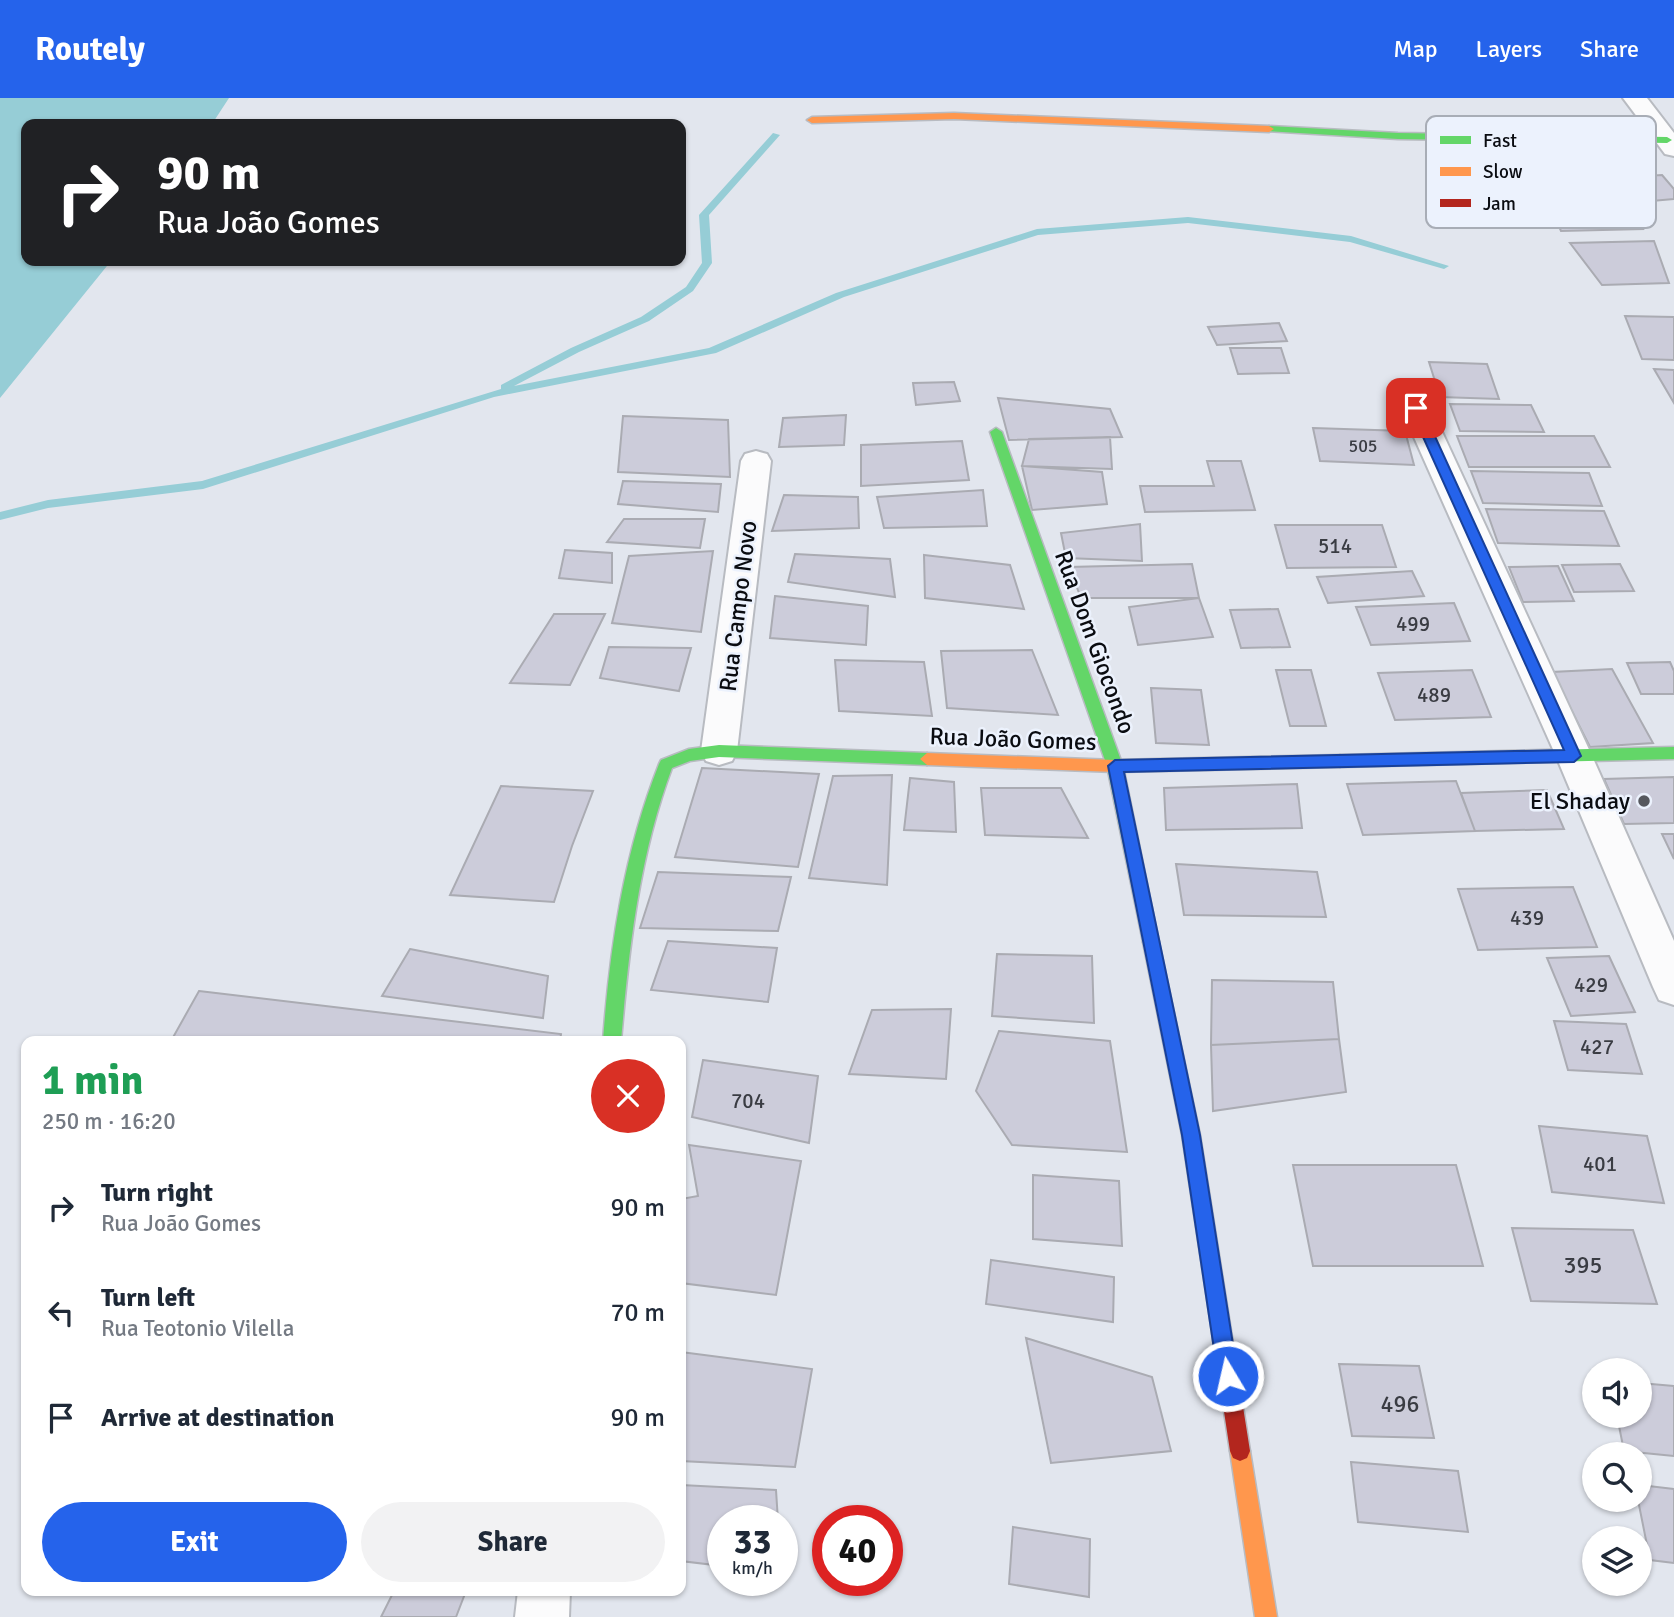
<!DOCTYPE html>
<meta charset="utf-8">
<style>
body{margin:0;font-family:Signika,sans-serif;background:#f2f2f3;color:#1f2937;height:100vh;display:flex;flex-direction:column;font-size:26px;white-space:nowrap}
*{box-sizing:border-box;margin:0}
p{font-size:23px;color:#747a83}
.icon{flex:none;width:38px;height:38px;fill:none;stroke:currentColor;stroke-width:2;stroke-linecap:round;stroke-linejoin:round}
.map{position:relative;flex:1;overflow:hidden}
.drawer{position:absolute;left:21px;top:938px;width:665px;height:560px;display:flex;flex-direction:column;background:#fff;border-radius:14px;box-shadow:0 2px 5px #0004}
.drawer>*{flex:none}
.hud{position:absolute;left:21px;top:21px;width:665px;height:147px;border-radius:14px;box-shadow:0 2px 5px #0004;background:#202124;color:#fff;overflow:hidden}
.buttons{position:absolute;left:1582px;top:1260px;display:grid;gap:14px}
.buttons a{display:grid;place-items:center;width:70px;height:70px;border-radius:50%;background:#fff;box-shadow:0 2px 5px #0004;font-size:35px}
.speed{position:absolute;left:707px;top:1407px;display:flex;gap:14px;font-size:35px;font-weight:700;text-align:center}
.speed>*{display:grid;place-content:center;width:91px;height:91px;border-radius:50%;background:#fff;box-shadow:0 2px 5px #0004;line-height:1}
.speed small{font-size:18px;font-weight:400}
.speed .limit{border:10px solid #d22;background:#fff;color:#111}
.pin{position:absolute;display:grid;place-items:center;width:60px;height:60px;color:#fff;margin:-30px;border-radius:14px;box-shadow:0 4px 10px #0006}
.me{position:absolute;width:77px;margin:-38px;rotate:351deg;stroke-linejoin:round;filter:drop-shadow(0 0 5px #0008)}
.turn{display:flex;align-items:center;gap:24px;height:147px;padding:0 21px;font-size:32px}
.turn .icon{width:91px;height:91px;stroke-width:2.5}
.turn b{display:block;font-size:49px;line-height:60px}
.round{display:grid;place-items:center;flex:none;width:74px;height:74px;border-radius:37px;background:#f2f2f3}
.headline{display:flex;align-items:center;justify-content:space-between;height:119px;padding:0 21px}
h1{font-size:42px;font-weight:700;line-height:52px;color:#1e9e55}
.cta{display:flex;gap:14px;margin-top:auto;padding:14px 21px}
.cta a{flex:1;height:80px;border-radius:42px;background:#2563eb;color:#fff;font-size:28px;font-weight:700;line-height:80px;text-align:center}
.cta a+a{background:#f2f2f3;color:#1f2937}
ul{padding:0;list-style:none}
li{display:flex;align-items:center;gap:21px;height:105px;padding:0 21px}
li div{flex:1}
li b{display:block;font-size:26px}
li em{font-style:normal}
header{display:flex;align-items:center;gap:42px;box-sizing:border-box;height:98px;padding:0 35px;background:#2563eb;color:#fff}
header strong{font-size:33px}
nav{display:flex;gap:38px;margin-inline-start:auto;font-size:24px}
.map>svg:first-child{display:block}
</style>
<header>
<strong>Routely</strong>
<nav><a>Map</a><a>Layers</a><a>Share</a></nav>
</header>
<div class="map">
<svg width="1674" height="1519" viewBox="0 0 1674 1519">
<rect width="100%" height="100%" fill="#e2e6ee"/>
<path fill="#96cdd6" d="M0,0H229L212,26H26V163H111L0,300Z"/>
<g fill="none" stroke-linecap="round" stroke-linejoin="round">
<path fill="#96cdd6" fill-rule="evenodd" d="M773,35L780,37L709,117L712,165L693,193L649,223L579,254L514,288L709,250L836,195L1037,131L1188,119L1351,138L1449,168L1444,171L1350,144L1188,125L1038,137L844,199L716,255L494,299L203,391L48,410L0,422V414L48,402L202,383L501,291V287L571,250L641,219L686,189L702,165L699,117Z"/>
</g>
<path fill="#ccccda" stroke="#aaabb2" stroke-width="2" d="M1662,77L1674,91V101L1629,105L1612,80Z
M1548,104L1629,105L1643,131L1561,133Z
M1654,143L1669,185L1602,187L1570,145Z
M1625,218L1674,219V262L1642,261Z
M1279,225L1287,243L1217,247L1208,229Z
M1230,250H1281L1289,275L1238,276Z
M1429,264L1487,266L1499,301L1440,299Z
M1654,271L1674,272V305Z
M954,284L960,303L916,307L913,285Z
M998,300L1110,311L1122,339L1009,342Z
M1450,306L1531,307L1544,334L1460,333Z
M846,317L844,347L779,349L783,320Z
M623,318L728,322L730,379L618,374Z
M1313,330L1405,333L1414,367L1320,363Z
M1457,338H1594L1610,369H1469Z
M1110,339L1112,371L1022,368L1029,341Z
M962,343L969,382L861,388V347Z
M1207,363H1241L1255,412L1145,414L1140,388H1214Z
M1022,368L1102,374L1107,406L1032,412Z
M1471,373L1589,375L1602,408L1483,405Z
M623,383L721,386L718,414L618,406Z
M983,392L987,428L884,430L877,399Z
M784,397L858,399L859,430L772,433Z
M1486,411L1604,413L1619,448L1498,445Z
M624,421H705L700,450L607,444Z
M1140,426L1142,463L1066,460L1061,435Z
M1275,427H1382L1396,469L1287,470Z
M565,452L612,455V485L559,480Z
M713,453L701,534L612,525L629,458Z
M795,456L890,461L895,499L788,484Z
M924,457L1010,467L1024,511L925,500Z
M1192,466L1199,500H1081L1069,469Z
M1620,466L1634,493L1574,494L1562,467Z
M1558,468L1574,503L1523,504L1509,469Z
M1412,473L1424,498L1328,505L1317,479Z
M775,498L868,508L866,547L770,540Z
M1199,500L1213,539L1138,547L1129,509Z
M1454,505L1470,543L1371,547L1356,509Z
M1278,511L1290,549L1241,550L1230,512Z
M554,516H605L570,587L510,585Z
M609,549L691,550L679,593L600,580Z
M1032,552L1058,617L947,610L941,553Z
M835,562L924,564L932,618L839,613Z
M1670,564L1674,573V596H1641L1627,565Z
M1612,571L1653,645L1590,649L1552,574Z
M1276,572H1311L1326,628H1290Z
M1472,572L1491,619L1395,622L1378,575Z
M1151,590L1201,592L1209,647L1156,645Z
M702,670L819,676L798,769L675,759Z
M892,677L887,787L809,780L833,678Z
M1674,679V725L1624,726L1604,681Z
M910,680L954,684L956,734L904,732Z
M1456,683L1475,733L1363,737L1347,686Z
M1297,686L1302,730L1166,732L1164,690Z
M501,688L593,693L572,748L554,804L450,797Z
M981,690H1061L1088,740L985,737Z
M1547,692L1564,731L1475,733L1461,695Z
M1662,736H1674V761Z
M1176,766L1317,774L1326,819L1184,817Z
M658,774L791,779L778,833L640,830Z
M1573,789L1597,849L1478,852L1458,791Z
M668,843L777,850L768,904L651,892Z
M410,851L548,878L543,920L382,898Z
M997,856L1092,858L1094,925L992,918Z
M1609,858L1635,914L1571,918L1547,860Z
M1212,882L1333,884L1339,941L1211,947Z
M199,893L561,936L560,943H171Z
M951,911L946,981L849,976L872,912Z
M1554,923L1626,926L1642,976L1568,972Z
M999,933L1110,943L1127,1054L1012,1047L976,993Z
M1339,941L1346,994L1213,1013L1211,947Z
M703,962L818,978L809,1045L692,1019Z
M1539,1028L1647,1038L1664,1105L1552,1094Z
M689,1047L801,1063L776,1197L681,1185V1101L698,1098Z
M1293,1067H1456L1483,1168H1313Z
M1033,1077L1119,1083L1122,1148L1033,1141Z
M1512,1130L1633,1132L1657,1206L1531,1203Z
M991,1162L1114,1179L1113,1224L986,1206Z
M1026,1240L1152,1279L1171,1353L1051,1365Z
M681,1254L812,1271L795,1369L681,1363Z
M1339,1266L1419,1268L1434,1340L1352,1338Z
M1640,1285L1674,1288V1358L1624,1353L1617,1318H1640Z
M1351,1364L1458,1373L1468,1434L1358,1424Z
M681,1387L776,1392L778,1423H723V1468L681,1463Z
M1640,1387L1674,1391V1465L1650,1462L1638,1402H1640Z
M1013,1429L1090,1441L1089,1499L1009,1486Z
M394,1493H466L456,1519H381Z"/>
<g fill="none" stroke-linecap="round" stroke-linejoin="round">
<g stroke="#b8bbc1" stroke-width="4">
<path id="street" d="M1623,0H1647L1674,35V58L1665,56Z
M1416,301L1426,303L1431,310L1592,658L1674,843V907L1659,902L1653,889L1556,658L1401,310L1406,303Z
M756,353L767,356L771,363L737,653L732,663L719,667L706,663L701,653L741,363L745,356Z
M518,1493H570L569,1519H515Z"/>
</g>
<g stroke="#b8bbc1" stroke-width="3">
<path id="fast" d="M1269,28L1398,35L1667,39L1672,42L1667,45L1398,41L1266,33L1264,31Z
M996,330L1002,334L1123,668L1159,844L1157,849L1151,851L1145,849L1143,844L1107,668L990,334Z
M719,647L927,655L934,661L927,667L719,659L690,663L672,670C639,758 629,850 621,943H603C610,848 624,755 659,666L661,662L689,651Z
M1674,649V661L1340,669L1333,663L1340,657Z"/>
</g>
<g stroke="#b8bbc1" stroke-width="3">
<path id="slow" d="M954,15L1269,28L1274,31L1269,34L954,21L812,25L807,22L812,19Z
M927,655L1115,662L1340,657L1347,663L1340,669L1115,674L927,667L920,661Z
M1240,1343L1247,1346L1250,1353L1277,1519H1255L1230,1353L1233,1346Z"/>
</g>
<g stroke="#b8bbc1" stroke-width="3">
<path id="jam" d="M1151,837L1157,839L1159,844L1200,1037L1250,1353L1247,1360L1240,1363L1233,1360L1230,1353L1182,1037L1143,844L1145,839Z"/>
</g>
<use href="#street" fill="#fbfbfc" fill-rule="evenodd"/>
<use href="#fast" fill="#63d668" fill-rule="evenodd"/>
<use href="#slow" fill="#ff974d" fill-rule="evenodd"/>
<use href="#jam" fill="#b3261e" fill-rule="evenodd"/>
</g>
<path fill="#2563eb" stroke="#184099" stroke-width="2" d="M1416,306L1422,310L1581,658L1574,664L1124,674L1200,1037L1238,1278L1235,1285L1228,1288L1221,1285L1218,1278L1182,1037L1108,668L1115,662L1564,652L1410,310Z"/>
<circle fill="#56585e" stroke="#ecf2fd" stroke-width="2.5" cx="1644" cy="703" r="7"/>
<g text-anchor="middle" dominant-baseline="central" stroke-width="5" stroke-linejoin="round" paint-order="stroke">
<g font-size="18" fill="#3a3c43">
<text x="1363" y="348">505</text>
</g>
<g font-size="21" fill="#3a3c43">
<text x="1335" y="448">514</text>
<text x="1413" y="526">499</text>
<text x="1434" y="597">489</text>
<text x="1527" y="820">439</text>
<text x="1591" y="887">429</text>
<text x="1597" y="949">427</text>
<text x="748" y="1003">704</text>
<text x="1600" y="1066">401</text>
</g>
<g font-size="24" fill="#0a0c11" stroke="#ecf2fd">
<text transform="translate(738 508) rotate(-83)">Rua Campo Novo</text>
<text transform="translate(1095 544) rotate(70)">Rua Dom Giocondo</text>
<text transform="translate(1013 641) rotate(2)">Rua João Gomes</text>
</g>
<g font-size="24" fill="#0a0c11" stroke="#ecf2fd" text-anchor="end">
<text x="1630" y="703">El Shaday</text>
</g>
<g font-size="24" fill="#3a3c43">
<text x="1583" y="1167">395</text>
<text x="1400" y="1306">496</text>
</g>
</g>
<rect x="1426" y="18" width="230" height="112" rx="10" fill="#ecf2fd" stroke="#a8adb6" stroke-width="2"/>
<rect x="1440" y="38" width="31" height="8" fill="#63d668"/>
<rect x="1440" y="69" width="31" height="9" fill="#ff974d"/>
<rect x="1440" y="101" width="31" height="8" fill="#b3261e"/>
<g font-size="19" fill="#0a0c11">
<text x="1483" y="49">Fast</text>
<text x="1483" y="80">Slow</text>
<text x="1483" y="112">Jam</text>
</g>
</svg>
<div class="buttons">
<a><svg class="icon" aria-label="sound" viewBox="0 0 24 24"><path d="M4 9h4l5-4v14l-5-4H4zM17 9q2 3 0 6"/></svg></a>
<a><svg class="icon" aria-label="search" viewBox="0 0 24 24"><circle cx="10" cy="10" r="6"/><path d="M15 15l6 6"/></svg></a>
<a><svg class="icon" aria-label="layers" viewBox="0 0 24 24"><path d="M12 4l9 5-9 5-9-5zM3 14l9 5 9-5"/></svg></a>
</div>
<div class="speed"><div>33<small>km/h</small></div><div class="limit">40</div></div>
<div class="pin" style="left:1416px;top:310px;background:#d93025"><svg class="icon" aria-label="arrive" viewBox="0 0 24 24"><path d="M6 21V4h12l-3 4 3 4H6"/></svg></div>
<svg class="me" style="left:1228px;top:1278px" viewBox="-20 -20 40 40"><circle r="17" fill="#2563eb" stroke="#fff" stroke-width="3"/><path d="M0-11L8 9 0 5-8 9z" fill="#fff"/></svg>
<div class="hud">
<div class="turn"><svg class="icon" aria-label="right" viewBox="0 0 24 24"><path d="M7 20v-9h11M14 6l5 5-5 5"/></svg><div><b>90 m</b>Rua João Gomes</div></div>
</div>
<section class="drawer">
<div class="headline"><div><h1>1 min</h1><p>250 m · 16:20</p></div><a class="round" style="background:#d93025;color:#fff"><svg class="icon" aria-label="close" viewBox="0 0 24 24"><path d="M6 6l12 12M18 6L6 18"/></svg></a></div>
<ul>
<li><svg class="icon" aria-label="right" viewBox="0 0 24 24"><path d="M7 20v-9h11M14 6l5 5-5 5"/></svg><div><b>Turn right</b><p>Rua João Gomes</p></div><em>90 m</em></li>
<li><svg class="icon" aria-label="left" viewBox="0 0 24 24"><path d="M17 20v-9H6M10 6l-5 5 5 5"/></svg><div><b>Turn left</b><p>Rua Teotonio Vilella</p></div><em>70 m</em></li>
<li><svg class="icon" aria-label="arrive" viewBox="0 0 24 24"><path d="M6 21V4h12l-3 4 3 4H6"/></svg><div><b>Arrive at destination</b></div><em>90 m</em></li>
</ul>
<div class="cta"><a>Exit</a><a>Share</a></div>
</section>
</div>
